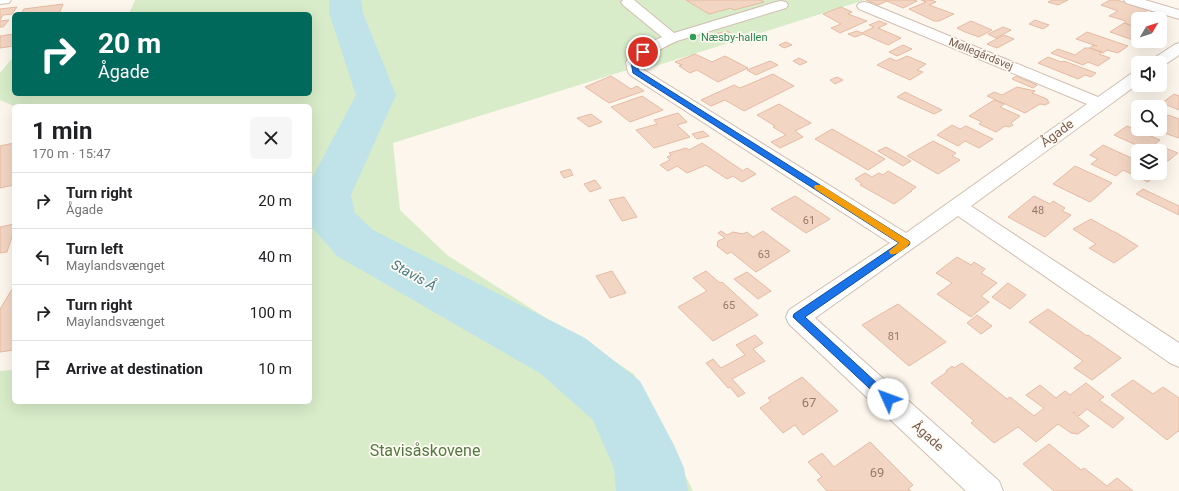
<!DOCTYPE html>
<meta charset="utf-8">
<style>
body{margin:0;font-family:Roboto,sans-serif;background:#f6f6f6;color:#202124;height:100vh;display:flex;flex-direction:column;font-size:15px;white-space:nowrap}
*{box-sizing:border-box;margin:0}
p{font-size:13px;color:#757577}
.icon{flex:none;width:22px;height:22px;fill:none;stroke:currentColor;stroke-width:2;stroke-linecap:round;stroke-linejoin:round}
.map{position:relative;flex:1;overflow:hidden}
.panel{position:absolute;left:12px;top:104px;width:300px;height:300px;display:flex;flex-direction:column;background:#fff;border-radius:6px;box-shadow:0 4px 16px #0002}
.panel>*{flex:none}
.hud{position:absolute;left:12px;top:12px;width:300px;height:84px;border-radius:6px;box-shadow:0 4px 16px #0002;background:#00695c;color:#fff;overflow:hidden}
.needle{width:26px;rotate:51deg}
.tools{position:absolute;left:1131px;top:12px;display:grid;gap:8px}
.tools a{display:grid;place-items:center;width:36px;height:36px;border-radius:6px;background:#fff;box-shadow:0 4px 16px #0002;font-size:20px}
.pin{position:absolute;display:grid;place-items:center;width:34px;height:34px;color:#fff;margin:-17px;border:2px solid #fff;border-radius:50%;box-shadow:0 1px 4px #0007}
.me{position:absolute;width:44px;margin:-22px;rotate:313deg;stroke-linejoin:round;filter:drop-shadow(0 0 3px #0008)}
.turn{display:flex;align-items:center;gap:14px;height:84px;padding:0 20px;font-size:18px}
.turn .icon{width:52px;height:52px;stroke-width:2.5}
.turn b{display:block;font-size:28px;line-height:34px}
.round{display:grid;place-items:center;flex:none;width:42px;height:42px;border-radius:6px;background:#f6f6f6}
.headline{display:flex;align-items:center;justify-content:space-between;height:68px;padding:0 20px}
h1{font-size:24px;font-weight:700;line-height:30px}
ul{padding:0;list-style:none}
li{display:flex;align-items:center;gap:12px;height:56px;padding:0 20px;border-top:1px solid #e0e0e0}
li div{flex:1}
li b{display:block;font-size:15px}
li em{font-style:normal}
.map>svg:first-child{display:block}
</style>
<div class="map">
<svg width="1179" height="491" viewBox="0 0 1179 491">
<rect width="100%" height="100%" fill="#fdf6ec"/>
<path fill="#d8ecc9" d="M135,0H865L643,70L624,71L393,143L400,210L447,255L634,374L693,491H0V371L14,370V402H310V106H14L0,100V73L14,56V94H310V14H129Z"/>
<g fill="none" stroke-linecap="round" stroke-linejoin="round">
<path fill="#bfe3e8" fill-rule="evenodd" d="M329,0H361L363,13L396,95L351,195L355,213L373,230L585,338L640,381L674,445L684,468L688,491H616L614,468L593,420L541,374L337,256L310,225V182L356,95L329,13Z"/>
</g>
<path fill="#f3d5c3" stroke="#e6bba3" d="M686,0H761L764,2L734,10L731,8L709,14Z
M866,0H914L917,1L903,8L887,1L878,5Z
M921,0H931L936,2L929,5L954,14L939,21H934L909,9L926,2Z
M1052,0H1068L1058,5L1048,2Z
M1110,0H1117L1148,10L1142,14L1159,19H1138V28L1124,23L1126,21L1109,16L1118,11L1101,5Z
M63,4L59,14H21L24,9Z
M17,7L12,14L3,15L0,20V9Z
M841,7L852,12L848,14L867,21L840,33L831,28L841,24L823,14Z
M9,20L3,27H0V21Z
M1035,20L1049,25L1043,29L1029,24Z
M879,21L887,24L878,28L901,38L888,45L863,34L855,37L848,34L857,31L862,33L874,27L869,25Z
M971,21L992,30L979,37L965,32L957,28Z
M1124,23L1138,28V39L1136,41L1110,32Z
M1003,27L1011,30L996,38L988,34Z
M727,31L735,36L715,41L708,36Z
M1087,32L1128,46L1118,53L1107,50L1103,53L1090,48L1093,45L1097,46L1076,39Z
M14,34V46L0,48V36Z
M1004,35L1014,39L997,48L987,44Z
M786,42L792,45L784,48L779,45Z
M903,45L912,49L897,56L889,52Z
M1085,48H1090L1102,52L1099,54L1110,58L1098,66L1088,62L1083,65L1051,53L1058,49L1075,55Z
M695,54L712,62L725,56L748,68L718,82L697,70L690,73L679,66L682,65L675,62Z
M907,56L926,64L917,70L923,72L910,80L877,65L890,58L896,61Z
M1048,57L1061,62L1064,61L1096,73L1091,77L1085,75L1078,79L1038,63Z
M799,58L807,62L800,65L793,61Z
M770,61L778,65L756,75L747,70Z
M773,74L794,86L744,111L725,100L711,106L701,100L734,85L740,88Z
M611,76L631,89L637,86L644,91L609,103L585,87Z
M1016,76L1037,85L1033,88L1012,79Z
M837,77L843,80L835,84L830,80Z
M1017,87L1035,91L1032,93L1047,99L1049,103L1045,105L1040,104L1025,113L987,96L994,92L1002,95Z
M905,92L942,110L934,114L897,97Z
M1174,94L1179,96V110L1162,103Z
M642,96L663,110L630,122L611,107Z
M994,100L1004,104L1000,107L1020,116L1011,123L1013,125L1009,127L1005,126L996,132L979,124L982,122L969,116Z
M779,104L811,123L795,131L803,137L780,148L771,142L786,135L773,127L775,126L757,115Z
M678,113L687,122L677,125L690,137L654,148L636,130L657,124L654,120Z
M591,114L602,122L589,127L577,118Z
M1168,115L1179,119V138L1161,132L1167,127L1160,124V122Z
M952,125L960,129L966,126L993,139L979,148L965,141L958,146L937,135Z
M1127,126L1160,140L1155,144L1178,153L1168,161L1160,157V151H1145L1144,150L1145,149L1114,135Z
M832,129L885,159L868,170L815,139Z
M703,131L709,136L697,139L692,134Z
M933,141L956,153L952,156L960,160L938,174L907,156Z
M14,143V185L0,188V146Z
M702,143L743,171L747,168L756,174L742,182L733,176L727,179L706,165L687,173L677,166L668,171L660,165L670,160L667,157L671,155L669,153L686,148L689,150Z
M1103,145L1138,161V173H1158L1148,182L1123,170L1116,176L1091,164L1098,159L1090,155Z
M886,147L911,161L903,166L878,151Z
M1075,166L1112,183L1090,202L1053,184Z
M570,169L573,175L564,178L560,172Z
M888,171L916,187L911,191H912L894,204L860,185L862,184L855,179L865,173L872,177L879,173L883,175Z
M595,180L601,188L590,192L584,184Z
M1143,189L1179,206V215L1136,194Z
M795,196L830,219L806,233L771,209Z
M1034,196L1050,204L1053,201L1065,208L1062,211L1071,215L1045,237L1008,217Z
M624,197L637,217L622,221L609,200Z
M1091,219L1114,232H1115L1138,246L1114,263L1089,248L1096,244L1073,229Z
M14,224V231L7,252L0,253V227Z
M721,231L727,235L733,232L743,234L747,232L753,237L763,231L790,251L756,272L731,252L727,254L717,246L718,241L725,238L718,233Z
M957,257L971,265L974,262L985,269L981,273L997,283L981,296L989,302L971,317L937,294L952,283L936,273Z
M612,271L626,293L610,298L596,276Z
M706,271L720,283L722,282L758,315L713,341L678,307L707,291L693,278Z
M747,272L771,291L758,299L734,279Z
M1008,283L1026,295L1010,309L992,297Z
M14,286V350L0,352V309Z
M898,304L946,342L909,366L862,325Z
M1048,309L1087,336L1088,335L1121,358L1092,380L1074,368L1083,361L1029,322Z
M977,315L992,326L981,334L967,323Z
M755,335L763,343L753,349L765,361L732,379L745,393L738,397L730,387L728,388L706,363L713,359L721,368L745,355L736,345Z
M962,363L1007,399L1010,397L1034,416L1044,408L1026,395L1040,385L1056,398L1065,391L1070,395L1086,383L1104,397L1099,400L1124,418L1113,428L1087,409L1079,416L1074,412L1073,413L1089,426L1078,434L1071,433L1058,424L1036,442L1018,427L994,443L971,423L974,421L931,383L947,372L946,371L952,366L954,368Z
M802,377L838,411L803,435L795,425L783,433L760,408L771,401L768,398Z
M1133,380L1153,394L1163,387L1179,398V432L1178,431L1167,440L1111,395Z
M870,442L913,485L908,489L911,491H827L817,480L822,477L808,462L822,453L834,467Z
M1049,444L1081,470L1084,468L1107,486L1117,478L1133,491H1054L1023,464Z"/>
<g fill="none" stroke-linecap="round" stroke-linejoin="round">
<g stroke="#d1beb0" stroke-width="2">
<path id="street" d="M0,0H11L9,3L0,4Z
M623,0H634L674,33L776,2L781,1L786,2L788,5L786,8L677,41C664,47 652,53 642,63L644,70L906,233L1087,104L859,9L857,6L859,3L864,2L869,3L1098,97L1132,73L1138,71V84L971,206L1179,343V367L1170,363L958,216L815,318L999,481L1003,491H966L789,324L786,317L789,310L890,243L630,75L628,72L626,62C634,50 649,43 662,37L623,5L621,2Z
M1124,0H1145L1179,10V19L1126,3Z
M1179,43V55L1163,66L1160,67V63H1149L1151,60L1174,45Z"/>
</g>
<use href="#street" fill="#fff" fill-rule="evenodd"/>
</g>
<path fill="#1a73e8" stroke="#114b97" d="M641,51L646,52L637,62L639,71L909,241L910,243L909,245L805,317L891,396L893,399L891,402L888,404L884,402L793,317L794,314L899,243L633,73L631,62Z"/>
<path fill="#f59e0b" d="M815,185H821L909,241L910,243C906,248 897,256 890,254L889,251L899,243L815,189L814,187Z"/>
<circle fill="#2e9e5b" stroke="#fffaf3" stroke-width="1.5" cx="693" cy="37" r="4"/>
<g text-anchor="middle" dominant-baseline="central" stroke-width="3.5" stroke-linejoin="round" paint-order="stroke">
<g font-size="11" fill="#27864d" stroke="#fffaf3" text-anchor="start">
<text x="701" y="37">Næsby-hallen</text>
</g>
<g font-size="11" fill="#7a5c4d" stroke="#fffaf3">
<text transform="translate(981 54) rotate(22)">Møllegårdsvej</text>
</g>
<g font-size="11" fill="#987a6a">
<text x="1038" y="210">48</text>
<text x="809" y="220">61</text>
<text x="764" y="254">63</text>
<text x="729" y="305">65</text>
<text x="894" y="336">81</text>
</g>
<g font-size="13" fill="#7a5c4d" stroke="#fffaf3">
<text transform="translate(1057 133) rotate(-36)">Ågade</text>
<text transform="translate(928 436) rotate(42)">Ågade</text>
</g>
<g font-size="13" fill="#987a6a">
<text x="809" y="402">67</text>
<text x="877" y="472">69</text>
</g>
<g font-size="14" font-style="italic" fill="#437c86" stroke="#fffaf3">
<text transform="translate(414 275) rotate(29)">Stavis Å</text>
</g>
<g font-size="16" fill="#537a41" stroke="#fffaf3">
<text x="425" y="450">Stavisåskovene</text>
</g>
</g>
</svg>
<div class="tools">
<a><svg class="needle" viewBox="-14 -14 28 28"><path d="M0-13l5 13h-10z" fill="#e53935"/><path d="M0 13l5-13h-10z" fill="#757577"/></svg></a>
<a><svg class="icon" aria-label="sound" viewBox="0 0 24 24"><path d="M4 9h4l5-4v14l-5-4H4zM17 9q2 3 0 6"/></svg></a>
<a><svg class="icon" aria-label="search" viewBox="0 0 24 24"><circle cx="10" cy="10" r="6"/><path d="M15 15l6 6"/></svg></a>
<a><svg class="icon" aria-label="layers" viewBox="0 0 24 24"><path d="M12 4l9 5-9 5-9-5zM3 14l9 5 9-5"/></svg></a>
</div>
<div class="pin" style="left:643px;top:52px;background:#d93025"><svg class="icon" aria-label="arrive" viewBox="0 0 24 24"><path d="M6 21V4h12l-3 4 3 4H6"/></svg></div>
<svg class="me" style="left:888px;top:399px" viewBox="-20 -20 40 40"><circle r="19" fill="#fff"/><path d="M0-13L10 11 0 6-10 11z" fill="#1a73e8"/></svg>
<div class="hud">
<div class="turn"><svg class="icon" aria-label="right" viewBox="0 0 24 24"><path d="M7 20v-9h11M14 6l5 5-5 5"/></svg><div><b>20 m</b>Ågade</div></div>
</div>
<section class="panel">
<div class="headline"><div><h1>1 min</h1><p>170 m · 15:47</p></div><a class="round"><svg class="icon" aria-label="close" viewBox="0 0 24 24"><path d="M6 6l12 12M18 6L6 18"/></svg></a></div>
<ul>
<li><svg class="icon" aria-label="right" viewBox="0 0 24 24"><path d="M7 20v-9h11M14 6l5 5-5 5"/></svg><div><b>Turn right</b><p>Ågade</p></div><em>20 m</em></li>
<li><svg class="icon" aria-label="left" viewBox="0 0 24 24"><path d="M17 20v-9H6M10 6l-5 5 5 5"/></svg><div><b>Turn left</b><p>Maylandsvænget</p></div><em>40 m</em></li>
<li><svg class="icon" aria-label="right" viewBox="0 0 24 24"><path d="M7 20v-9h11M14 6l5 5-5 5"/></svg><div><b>Turn right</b><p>Maylandsvænget</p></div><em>100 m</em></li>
<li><svg class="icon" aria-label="arrive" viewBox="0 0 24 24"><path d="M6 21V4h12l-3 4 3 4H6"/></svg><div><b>Arrive at destination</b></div><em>10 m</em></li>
</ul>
</section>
</div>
